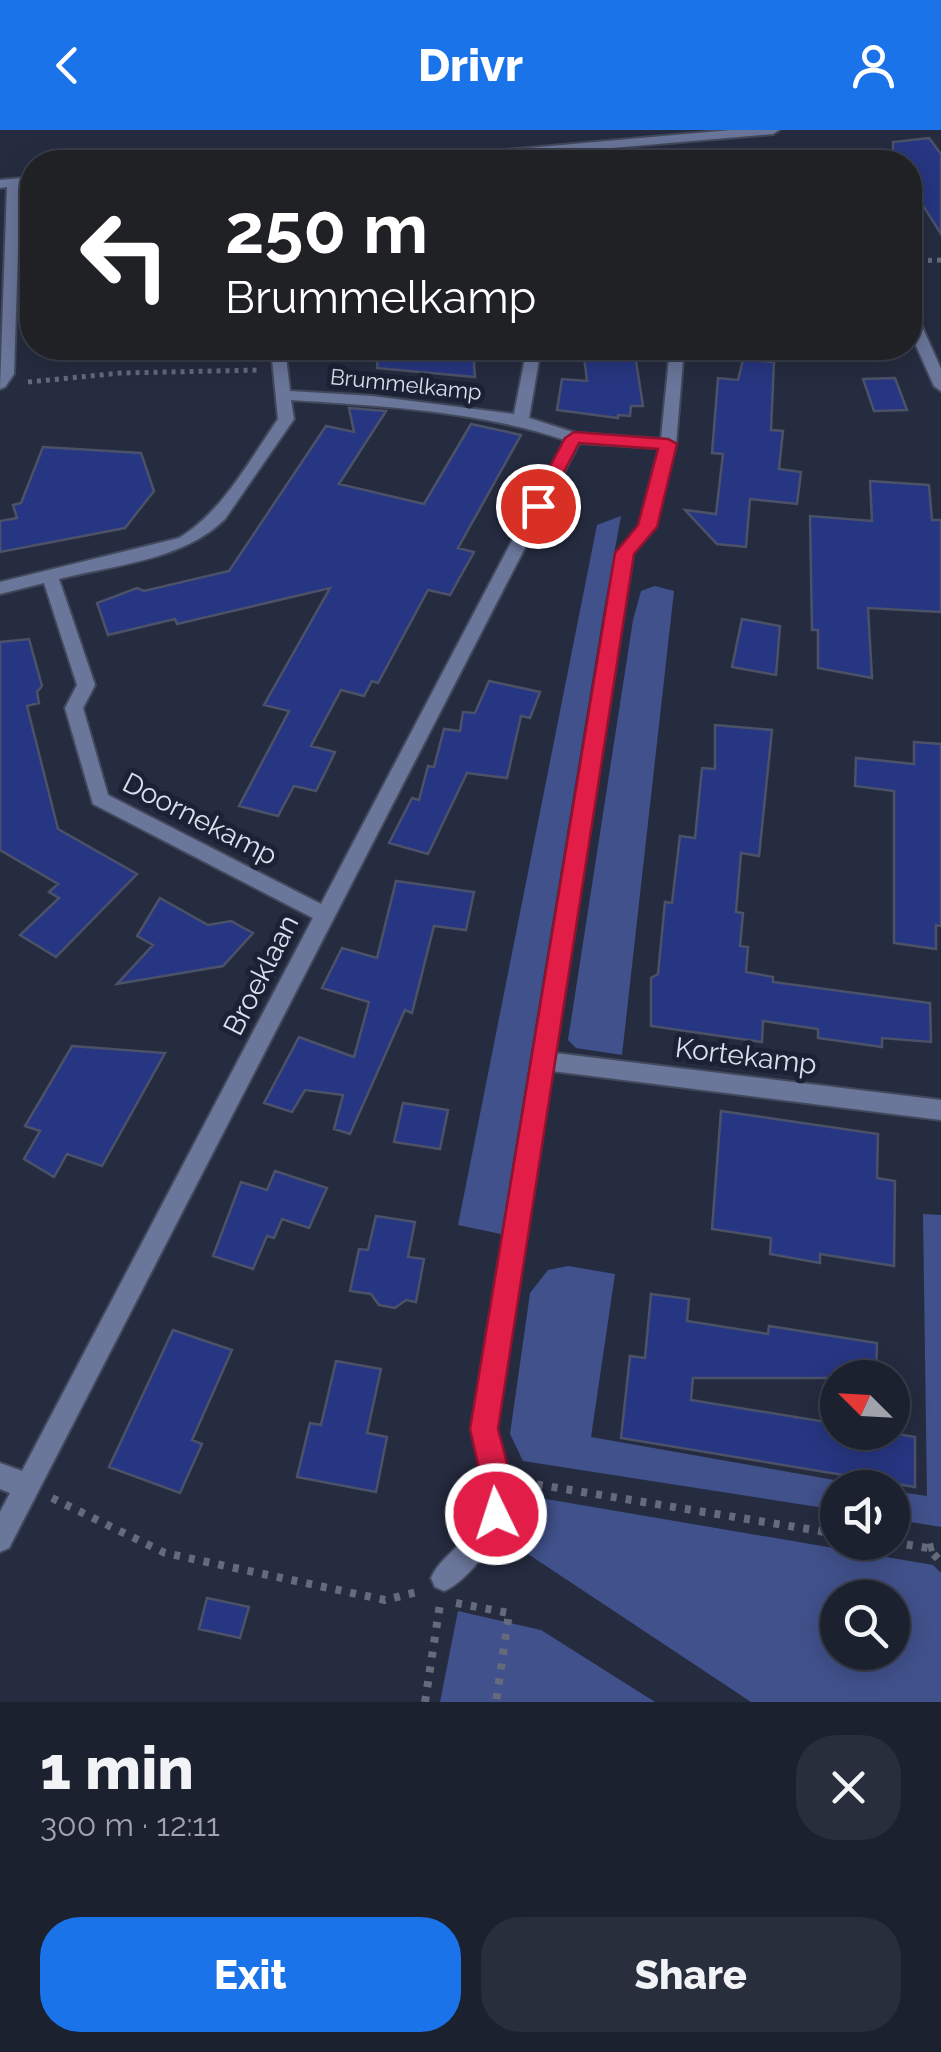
<!DOCTYPE html>
<meta charset="utf-8">
<style>
body{margin:0;font-family:Raleway,sans-serif;background:#292e3c;color:#f1f3f6;height:100vh;display:flex;flex-direction:column;font-size:38px;white-space:nowrap}
*{box-sizing:border-box;margin:0}
p{font-size:32px;color:#a0a3ab}
.icon{flex:none;width:55px;height:55px;fill:none;stroke:currentColor;stroke-width:2;stroke-linecap:round;stroke-linejoin:round}
.map{position:relative;height:1572px;overflow:hidden}
.details{display:flex;flex-direction:column;background:#1c2130;flex:1}
.details>*{flex:none}
.guide{position:absolute;left:20px;top:20px;width:902px;height:210px;border-radius:40px;box-shadow:0 5px 25px #0003,0 0 0 2px #3a3e4c;background:#202124;color:#fff;overflow:hidden}
.needle{width:65px;rotate:294deg}
.fabs{position:absolute;left:820px;top:1230px;display:grid;gap:20px}
.fabs a{display:grid;place-items:center;width:90px;height:90px;border-radius:50%;background:#1c2130;box-shadow:0 5px 25px #0003,0 0 0 2px #3a3e4c;font-size:50px}
.pin{position:absolute;display:grid;place-items:center;width:85px;height:85px;color:#fff;margin:-42px;border:5px solid #fff;border-radius:50%;box-shadow:0 2px 10px #0007}
.me{position:absolute;width:110px;margin:-55px;rotate:356deg;stroke-linejoin:round;filter:drop-shadow(0 0 8px #0008)}
.turn{display:flex;align-items:center;gap:35px;height:210px;padding:0 40px;font-size:45px}
.turn .icon{width:130px;height:130px;stroke-width:2.5}
.turn b{display:block;font-size:70px;line-height:85px}
.round{display:grid;place-items:center;flex:none;width:105px;height:105px;border-radius:40px;background:#292e3c}
.head{display:flex;align-items:center;justify-content:space-between;height:170px;padding:0 40px}
h1{font-size:60px;font-weight:800;line-height:75px}
.button{display:flex;gap:20px;margin-top:auto;padding:20px 40px}
.button a{flex:1;height:115px;border-radius:40px;background:#1a73e8;color:#fff;font-size:40px;font-weight:800;line-height:115px;text-align:center}
.button a+a{background:#292e3c;color:#f1f3f6}
header{display:flex;justify-content:space-between;align-items:center;height:130px;padding:0 40px;background:#1a73e8;color:#fff;font-size:45px;font-weight:800}
.map>svg:first-child{display:block}
</style>
<header><svg class="icon" aria-label="back" viewBox="0 0 24 24"><path d="M15 5l-7 7 7 7"/></svg>Drivr<svg class="icon" aria-label="person" viewBox="0 0 24 24"><circle cx="12" cy="8" r="4"/><path d="M4 21q1-7 8-7t8 7"/></svg></header>
<div class="map">
<svg width="941" height="1572" viewBox="0 0 941 1572">
<rect width="100%" height="100%" fill="#262c40"/>
<path fill="#41518b" fill-rule="evenodd" d="M621,386L604,479L501,1104L458,1095L597,395Z
M655,456L674,461L622,925L576,918L568,910L633,490L641,461Z
M923,1084L941,1085V1397L893,1389V1361L927,1366Z
M568,1136L615,1144L591,1307L874,1357L838,1358L837,1380L523,1331L510,1304L530,1163L548,1140Z
M540,1368L933,1435L941,1443V1572H751L513,1414ZM838,1468H892V1522H838Z
M458,1481L541,1500L655,1572H440Z"/>
<path fill="#273682" stroke="#4b5268" stroke-width="2.5" d="M929,8L941,24V104L910,55V32H896L893,28V12Z
M378,218H473L475,247L377,238Z
M583,218H634L643,276H631L630,286L618,285V288L557,280L562,249L587,251Z
M743,230L774,232L771,300L783,301L779,339L801,342L797,374L750,369L746,417L717,414L685,380L716,384L723,324L712,323L718,248L738,250Z
M895,248L907,280L874,281L863,249Z
M349,278L386,281L339,354L424,374L471,294L521,305L458,418L474,422L450,465L428,460L378,553L372,551L364,566L341,560L311,616L335,622L326,641L316,661L294,656L278,686L239,676L289,581L264,575L330,458L177,494L175,489L108,505L97,473L137,458L144,461L229,441L326,296L354,302Z
M43,317L141,323L154,361L125,398L0,422V391L17,388L13,375L21,373Z
M870,351L929,355L932,390H941V482L868,478L872,548L818,538V500H812L810,386L872,391Z
M742,489L780,496L776,545L732,537Z
M29,509L42,556L37,562L39,573L27,576L58,699L137,744L56,827L20,805L59,768L49,762L58,754L0,720V512Z
M489,551L540,562L530,588L521,586L507,648L467,643L428,724L389,713L412,668L419,670L428,636L434,637L444,599L460,601L463,582L475,583Z
M715,595L772,600L759,726L741,723L736,782L743,783L740,816L748,817L746,842L773,847V852L930,873L931,912L882,908V917L818,908V899L763,891L762,912L651,896V848L658,844L665,772L672,773L680,706L695,708L702,638L715,639Z
M914,612L941,614V796L936,795V819L894,813V661L855,656L856,628L914,634Z
M396,751L474,762L466,800L434,796L412,883L405,880L350,1004L334,999L343,965L305,960L292,982L264,973L299,907L354,927L369,872L322,858L342,818L377,828Z
M160,768L208,795L231,791L253,803L223,836L117,854L153,815L137,806Z
M72,916L165,923L102,1036L67,1024L54,1047L24,1029L40,1001L25,996Z
M403,973L448,980L440,1019L394,1012Z
M721,981L878,1004L877,1048L895,1051L894,1136L820,1124V1133L770,1124L771,1108L712,1099Z
M275,1041L327,1058L309,1098L282,1089L274,1108L267,1106L253,1139L213,1126L241,1052L267,1060Z
M376,1086L415,1092L408,1127L424,1129L416,1172L406,1170L395,1178L379,1175L371,1164L350,1161L359,1119L368,1120Z
M651,1164L689,1169L687,1191L768,1204L769,1196L877,1213L876,1248H693L691,1270L838,1294V1302H886L915,1307V1357L621,1308L630,1226L645,1228Z
M173,1200L232,1220L192,1310L202,1314L180,1363L109,1337Z
M336,1231L381,1239L367,1303L387,1307L376,1362L297,1347L310,1293L321,1295Z
M207,1468L249,1477L240,1508L199,1499Z"/>
<g fill="none" stroke-linecap="round" stroke-linejoin="round">
<g stroke="#43495c" stroke-width="4">
<path id="minor" d="M731,0H779L773,4L451,32H407L413,28Z
M32,47V55L20,56L14,244L5,257L0,259L7,57L0,58V50Z
M910,181L917,185L941,239V261L934,256L910,202Z
M271,218H285L290,261L372,266L514,284L527,218H541L529,288L576,303L661,309L670,218H684L676,314L655,397L633,424L555,923L941,970V990L552,941L496,1299C508,1349 515,1389 479,1431C469,1443 458,1455 444,1461L435,1457L431,1448C437,1433 451,1424 461,1412C493,1376 481,1342 472,1299L617,423L639,396L659,318L579,313L9,1418L0,1422V1382L10,1363L0,1359V1333L22,1341L313,788L93,674L65,578L77,555L44,453L0,464V452L179,408C223,381 249,331 278,289ZM291,270C383,276 478,281 565,310L321,774L108,665L83,578L95,555L59,449C114,435 184,430 225,389L294,289Z"/>
</g>
<path stroke="#656a7c" stroke-width="5" stroke-dasharray="4 5" stroke-linecap="butt" d="M910,131L941,130
M28,252L121,243L260,240"/>
<path stroke="#656a7c" stroke-width="8" stroke-dasharray="6 9" stroke-linecap="butt" d="M522,1352L838,1404
M52,1368L165,1423L385,1470L421,1461
M892,1412L928,1418L941,1432
M928,1418L941,1415
M456,1473L509,1483L496,1572
M425,1572L440,1474"/>
<use href="#minor" fill="#6a769a" fill-rule="evenodd"/>
</g>
<path fill="#e11d48" stroke="#92132f" stroke-width="2.5" d="M574,302L668,309L677,314L657,397L634,424L498,1299C506,1329 518,1364 506,1394L496,1398L485,1394L481,1384V1348L470,1299L615,423L638,395L658,319L579,313L544,380H531L529,376L565,308Z"/>
<g text-anchor="middle" dominant-baseline="central" stroke-width="10" stroke-linejoin="round" paint-order="stroke">
<g font-size="22" fill="#dbe0ed" stroke="#1c2235">
<text transform="translate(406 254) rotate(6)">Brummelkamp</text>
</g>
<g font-size="28" fill="#dbe0ed" stroke="#1c2235">
<text transform="translate(200 689) rotate(27)">Doornekamp</text>
<text transform="translate(261 845) rotate(-63)">Broeklaan</text>
<text transform="translate(746 926) rotate(7)">Kortekamp</text>
</g>
</g>
</svg>
<div class="fabs">
<a><svg class="needle" viewBox="-14 -14 28 28"><path d="M0-13l5 13h-10z" fill="#e53935"/><path d="M0 13l5-13h-10z" fill="#a0a3ab"/></svg></a>
<a><svg class="icon" aria-label="sound" viewBox="0 0 24 24"><path d="M4 9h4l5-4v14l-5-4H4zM17 9q2 3 0 6"/></svg></a>
<a><svg class="icon" aria-label="search" viewBox="0 0 24 24"><circle cx="10" cy="10" r="6"/><path d="M15 15l6 6"/></svg></a>
</div>
<div class="pin" style="left:538px;top:376px;background:#d93025"><svg class="icon" aria-label="arrive" viewBox="0 0 24 24"><path d="M6 21V4h12l-3 4 3 4H6"/></svg></div>
<svg class="me" style="left:496px;top:1384px" viewBox="-20 -20 40 40"><circle r="17" fill="#e11d48" stroke="#fff" stroke-width="3"/><path d="M0-11L8 9 0 5-8 9z" fill="#fff"/></svg>
<div class="guide">
<div class="turn"><svg class="icon" aria-label="left" viewBox="0 0 24 24"><path d="M17 20v-9H6M10 6l-5 5 5 5"/></svg><div><b>250 m</b>Brummelkamp</div></div>
</div>
</div>
<section class="details">
<div class="head"><div><h1>1 min</h1><p>300 m · 12:11</p></div><a class="round"><svg class="icon" aria-label="close" viewBox="0 0 24 24"><path d="M6 6l12 12M18 6L6 18"/></svg></a></div>
<div class="button"><a>Exit</a><a>Share</a></div>
</section>
